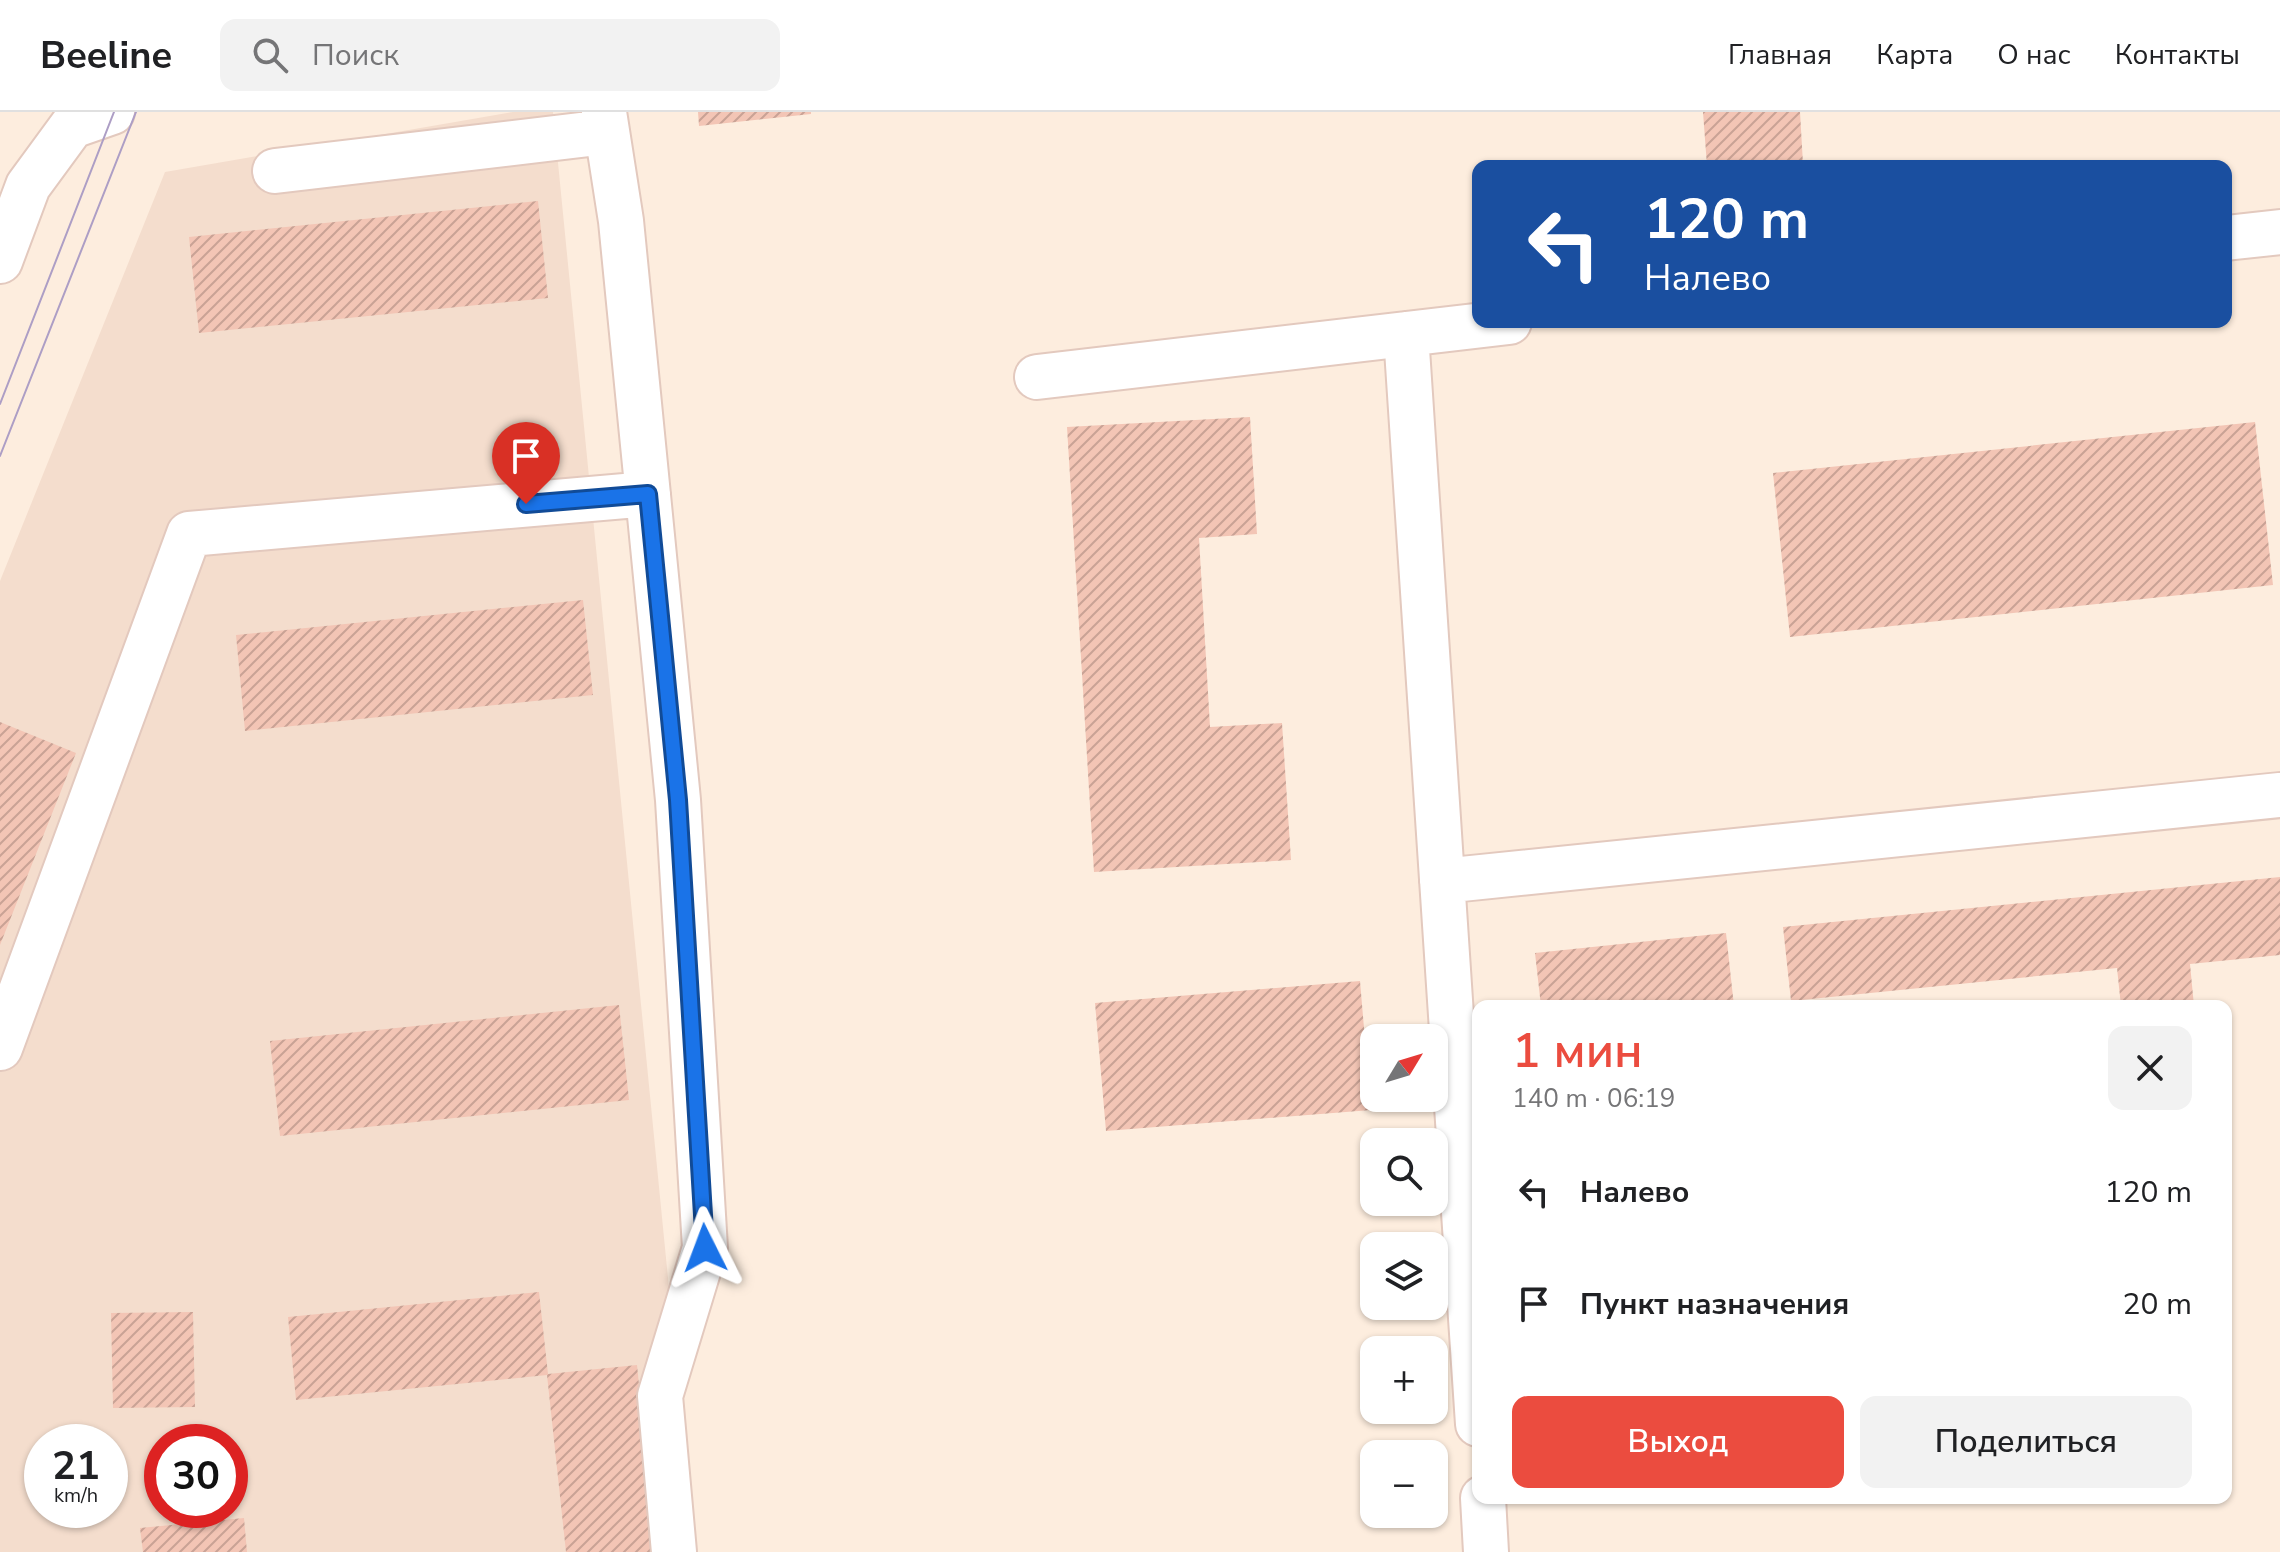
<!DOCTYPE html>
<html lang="ru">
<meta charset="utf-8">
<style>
body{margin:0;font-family:"Nunito Sans",sans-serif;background:#f2f2f2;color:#202124;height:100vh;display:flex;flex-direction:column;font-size:30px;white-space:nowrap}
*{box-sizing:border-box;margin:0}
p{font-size:26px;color:#757577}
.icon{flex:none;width:44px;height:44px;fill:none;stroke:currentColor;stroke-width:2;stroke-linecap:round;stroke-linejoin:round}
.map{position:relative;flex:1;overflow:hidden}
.details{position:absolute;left:1472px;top:888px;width:760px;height:504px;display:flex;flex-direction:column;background:#fff;border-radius:16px;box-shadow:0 2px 6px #0004}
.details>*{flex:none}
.banner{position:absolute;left:1472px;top:48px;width:760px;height:168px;border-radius:16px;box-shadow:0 2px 6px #0004;background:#1a4fa0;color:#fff;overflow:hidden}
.needle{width:52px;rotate:52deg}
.controls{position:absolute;left:1360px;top:912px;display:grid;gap:16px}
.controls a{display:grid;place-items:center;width:88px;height:88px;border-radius:16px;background:#fff;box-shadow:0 2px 6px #0004;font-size:40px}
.speed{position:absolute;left:24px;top:1312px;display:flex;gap:16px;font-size:40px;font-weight:700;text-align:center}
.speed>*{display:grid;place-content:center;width:104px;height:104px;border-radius:50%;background:#fff;box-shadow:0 2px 6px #0004;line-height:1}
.speed small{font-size:20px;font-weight:400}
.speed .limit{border:12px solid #d22;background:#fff;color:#111}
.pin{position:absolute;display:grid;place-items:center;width:68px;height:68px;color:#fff;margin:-82px -34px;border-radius:50% 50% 50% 0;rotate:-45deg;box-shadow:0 0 8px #0007}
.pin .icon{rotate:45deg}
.me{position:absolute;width:88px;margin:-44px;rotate:357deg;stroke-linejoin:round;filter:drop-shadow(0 0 6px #0008)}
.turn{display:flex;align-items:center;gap:28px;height:168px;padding:0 40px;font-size:36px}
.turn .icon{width:104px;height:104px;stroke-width:2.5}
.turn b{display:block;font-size:56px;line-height:68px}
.round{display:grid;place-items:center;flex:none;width:84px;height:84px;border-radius:16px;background:#f2f2f2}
.head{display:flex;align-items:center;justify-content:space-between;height:136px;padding:0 40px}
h1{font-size:48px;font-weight:600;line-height:60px;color:#eb4c3f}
.action{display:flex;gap:16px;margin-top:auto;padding:16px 40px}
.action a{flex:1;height:92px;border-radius:16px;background:#eb4c3f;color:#fff;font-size:32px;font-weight:600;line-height:92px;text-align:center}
.action a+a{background:#f2f2f2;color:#202124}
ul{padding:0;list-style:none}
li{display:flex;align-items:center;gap:24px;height:112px;padding:0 40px}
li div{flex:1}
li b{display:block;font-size:30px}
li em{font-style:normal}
header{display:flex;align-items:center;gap:48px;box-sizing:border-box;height:112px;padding:0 40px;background:#fff;border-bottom:2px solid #e0e0e0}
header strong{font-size:38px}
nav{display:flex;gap:44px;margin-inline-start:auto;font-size:28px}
.search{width:560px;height:72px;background:#f2f2f2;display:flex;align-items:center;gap:20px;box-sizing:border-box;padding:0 28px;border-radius:16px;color:#757577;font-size:30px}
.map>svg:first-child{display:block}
</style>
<header>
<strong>Beeline</strong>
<div class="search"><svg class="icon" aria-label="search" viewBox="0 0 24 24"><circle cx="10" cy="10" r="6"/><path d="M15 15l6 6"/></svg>Поиск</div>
<nav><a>Главная</a><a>Карта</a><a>О нас</a><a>Контакты</a></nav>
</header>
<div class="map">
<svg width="2280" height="1440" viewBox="0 0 2280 1440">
<defs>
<pattern id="building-hatch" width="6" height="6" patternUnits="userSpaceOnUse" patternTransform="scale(2)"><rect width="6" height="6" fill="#f3c5b5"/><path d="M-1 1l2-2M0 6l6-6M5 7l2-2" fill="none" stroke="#c9a295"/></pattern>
</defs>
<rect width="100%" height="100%" fill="#fdedde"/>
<path fill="#f4ddcd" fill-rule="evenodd" d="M513,0H553L695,1440H0V469L165,60ZM42,1330H110V1398H42ZM162,1330H230V1398H162Z"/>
<path fill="url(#building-hatch)" d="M698,0H811V2L699,14Z
M1703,0H1800L1803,52L1707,54Z
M538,89L548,186L199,221L189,125Z
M1250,305L1257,422L1199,426L1210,615L1282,611L1291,748L1094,760L1067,315Z
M2255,310L2273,473L1790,525L1773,361Z
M583,488L593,583L245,619L236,523Z
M0,610L76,641L0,833Z
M2280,765V843L2190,852L2194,894H2121L2117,856L1791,889L1783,815Z
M1726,821L1734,894H1541L1535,841Z
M1360,869L1371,998L1106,1019L1095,891Z
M619,893L629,988L280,1024L270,929Z
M539,1180L548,1262L637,1253L656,1440H566L547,1263L296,1288L288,1205Z
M193,1200L195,1295L113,1296L111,1201Z
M244,1406L247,1440H143L140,1416Z"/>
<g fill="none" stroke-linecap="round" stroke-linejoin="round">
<g stroke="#e3c9be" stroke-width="48">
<path id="minor" d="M604,0L621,109L678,688L705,1136L660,1284L674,1440
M275,59L606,20
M2226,126L2280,120
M0,149L28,74L72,14L112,0
M1406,222L1478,1312
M1037,265L1509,210
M1442,769L2280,683
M0,936L189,422L648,382
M1483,1386L1486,1440"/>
</g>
<use href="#minor" stroke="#fff" stroke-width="44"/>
<path stroke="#ad9ec5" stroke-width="2" d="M0,292L114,0
M0,344L136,0"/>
</g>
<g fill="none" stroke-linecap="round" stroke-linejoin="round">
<g stroke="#114b97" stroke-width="20">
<path id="route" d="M526,392L648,382L678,688L705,1136"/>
</g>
<use href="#route" stroke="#1a73e8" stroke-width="14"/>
</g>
</svg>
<div class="controls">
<a><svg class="needle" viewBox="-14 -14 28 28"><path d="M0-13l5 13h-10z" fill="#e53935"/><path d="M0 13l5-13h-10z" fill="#757577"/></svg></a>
<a><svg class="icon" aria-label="search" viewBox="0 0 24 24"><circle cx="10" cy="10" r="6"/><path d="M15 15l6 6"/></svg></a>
<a><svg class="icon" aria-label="layers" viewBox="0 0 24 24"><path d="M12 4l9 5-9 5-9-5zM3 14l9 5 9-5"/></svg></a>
<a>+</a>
<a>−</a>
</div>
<div class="speed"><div>21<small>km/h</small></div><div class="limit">30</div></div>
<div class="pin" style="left:526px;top:392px;background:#d93025"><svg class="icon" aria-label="arrive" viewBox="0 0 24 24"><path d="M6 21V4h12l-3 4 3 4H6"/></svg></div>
<svg class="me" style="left:705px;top:1136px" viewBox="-20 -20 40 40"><path d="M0-17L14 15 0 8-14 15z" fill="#1a73e8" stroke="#fff" stroke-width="4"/></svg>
<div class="banner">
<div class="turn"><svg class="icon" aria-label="left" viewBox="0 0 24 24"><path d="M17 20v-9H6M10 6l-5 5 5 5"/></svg><div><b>120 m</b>Налево</div></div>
</div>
<section class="details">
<div class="head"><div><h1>1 мин</h1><p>140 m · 06:19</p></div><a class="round"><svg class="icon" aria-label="close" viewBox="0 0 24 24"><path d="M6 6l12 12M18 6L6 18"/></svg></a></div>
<ul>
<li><svg class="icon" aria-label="left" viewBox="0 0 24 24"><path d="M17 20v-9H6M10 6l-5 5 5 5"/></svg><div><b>Налево</b></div><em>120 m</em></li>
<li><svg class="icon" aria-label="arrive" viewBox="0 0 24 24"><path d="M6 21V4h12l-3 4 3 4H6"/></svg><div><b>Пункт назначения</b></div><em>20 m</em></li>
</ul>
<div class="action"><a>Выход</a><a>Поделиться</a></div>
</section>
</div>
